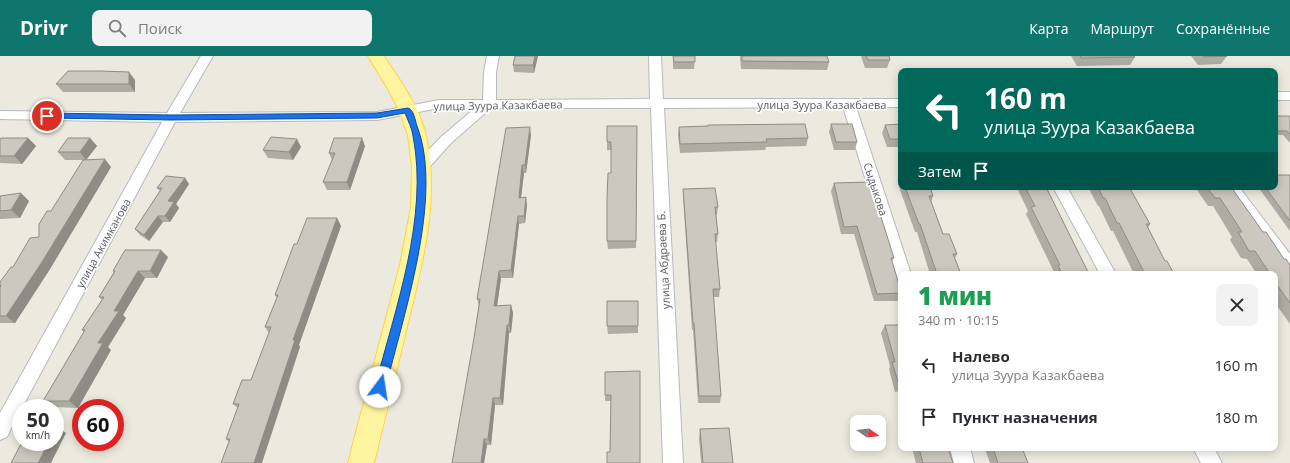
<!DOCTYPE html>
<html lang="ru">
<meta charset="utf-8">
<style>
body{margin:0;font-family:"Open Sans",sans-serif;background:#f2f2f3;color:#2b2b33;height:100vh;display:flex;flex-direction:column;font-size:15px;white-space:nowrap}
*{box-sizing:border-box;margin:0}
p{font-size:13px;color:#7c7c81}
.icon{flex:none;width:22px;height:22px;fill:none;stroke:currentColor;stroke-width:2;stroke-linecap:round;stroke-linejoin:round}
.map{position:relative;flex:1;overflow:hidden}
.drawer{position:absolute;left:898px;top:215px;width:380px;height:180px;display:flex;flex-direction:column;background:#fff;border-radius:8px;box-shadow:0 2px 10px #0003}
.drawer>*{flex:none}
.hud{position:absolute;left:898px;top:12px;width:380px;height:122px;border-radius:8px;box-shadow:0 2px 10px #0003;background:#00695c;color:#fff;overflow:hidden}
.needle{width:26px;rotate:104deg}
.controls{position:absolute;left:850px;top:359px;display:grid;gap:8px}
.controls a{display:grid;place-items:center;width:36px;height:36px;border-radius:8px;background:#fff;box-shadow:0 2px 10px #0003;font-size:20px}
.speed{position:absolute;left:12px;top:343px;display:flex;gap:8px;font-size:20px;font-weight:700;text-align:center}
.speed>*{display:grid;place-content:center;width:52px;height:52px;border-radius:50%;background:#fff;box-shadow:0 2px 10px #0003;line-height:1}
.speed small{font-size:10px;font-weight:400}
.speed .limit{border:6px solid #d22;background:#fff;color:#111}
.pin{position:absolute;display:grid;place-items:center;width:34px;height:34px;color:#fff;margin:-17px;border:2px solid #fff;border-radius:50%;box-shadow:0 1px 4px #0007}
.me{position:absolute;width:44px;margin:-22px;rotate:14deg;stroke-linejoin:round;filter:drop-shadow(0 0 3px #0008)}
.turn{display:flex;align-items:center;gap:14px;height:84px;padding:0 20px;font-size:18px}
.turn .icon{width:52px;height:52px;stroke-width:2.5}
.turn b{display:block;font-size:28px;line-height:34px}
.then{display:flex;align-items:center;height:38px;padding:0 20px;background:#0003;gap:8px;font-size:15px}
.round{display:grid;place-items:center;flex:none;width:42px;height:42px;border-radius:8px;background:#f2f2f3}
.summary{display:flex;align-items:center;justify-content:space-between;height:68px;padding:0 20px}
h1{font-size:24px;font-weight:800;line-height:30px;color:#1e9e55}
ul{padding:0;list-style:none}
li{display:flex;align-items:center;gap:12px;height:52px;padding:0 20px}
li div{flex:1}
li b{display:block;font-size:15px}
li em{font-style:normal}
header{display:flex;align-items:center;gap:24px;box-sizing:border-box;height:56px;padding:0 20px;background:#0f766e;color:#fff}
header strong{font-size:19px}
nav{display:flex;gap:22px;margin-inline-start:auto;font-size:14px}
.search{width:280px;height:36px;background:#f2f2f3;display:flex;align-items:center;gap:10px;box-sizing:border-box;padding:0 14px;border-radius:8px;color:#7c7c81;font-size:15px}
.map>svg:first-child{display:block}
</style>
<header>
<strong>Drivr</strong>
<div class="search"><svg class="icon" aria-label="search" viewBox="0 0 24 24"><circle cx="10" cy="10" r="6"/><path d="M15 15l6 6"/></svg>Поиск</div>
<nav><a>Карта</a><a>Маршрут</a><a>Сохранённые</a></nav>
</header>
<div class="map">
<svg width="1290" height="407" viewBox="0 0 1290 407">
<rect width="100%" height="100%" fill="#eceade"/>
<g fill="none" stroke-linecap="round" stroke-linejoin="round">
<g stroke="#b6b9bf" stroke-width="2">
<path id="minor" d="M201,0H213L180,57L377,56L439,44H483L484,16L487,0H499L496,16V44L650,43L649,0H661L663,43H901V51H856L911,218H901V224L897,223L895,218L843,51L664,52L683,407H663L651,52H491L451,87L426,115L421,116L416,115L414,111L416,107L441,81L475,52H439L377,64L175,66L22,352H21L7,381L0,384V357L162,66L0,63V55L167,57Z
M1275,36H1290V44H1275Z
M1053,131H1067L1116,218H1100Z
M1224,131H1239L1290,198V216L1284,215Z
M950,392H970L974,407H954Z
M1193,392H1214L1222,407H1201Z"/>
</g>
<g stroke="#fed345" stroke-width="2">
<path id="major" d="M368,0H384C400,25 420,51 426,80C440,145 422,209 407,271C396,317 385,362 374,407H348L400,209L411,151L412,111L408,79L399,54L388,33Z"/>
</g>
<use href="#minor" fill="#fff" fill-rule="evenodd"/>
<use href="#major" fill="#fff4a0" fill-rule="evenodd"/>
</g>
<path fill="#afaca4" d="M515,0H538L534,17L514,16L513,9Z
M673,0H695L694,13H673Z
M740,0H827L829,6L827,14L741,13Z
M861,0H889L890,4L887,12H865Z
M1071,0H1134L1135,1L1130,9L1077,10Z
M1191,0H1227L1221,8L1198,9Z
M135,24V36H63L56,28Z
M1275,60H1290V87L1283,79H1275Z
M831,68L857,86L855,94H834L829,76Z
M901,68V91H887L882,77L885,69Z
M637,70L636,192L608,193L607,185L611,117V94H607V86Z
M679,71L808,82L806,90L766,91L765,94L680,97L678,79Z
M531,79L526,117H524L521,142L527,149L525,167L519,168L513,222H501L497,250L511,249L513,257L511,277H509L503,349H495L491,389H487L484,407L474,282L479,250L477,243Z
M28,82L36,90L22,108L0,107V83Z
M90,82L97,90L86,104L111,111L50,213L15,267H0V226L39,181L86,104H65L58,96Z
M365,90L350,134H327L323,126L332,104L329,97Z
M301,91L293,104L268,102L263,94Z
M1276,119H1290V175L1258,131H1275Z
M185,122L189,128L176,148L179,152L170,166H163L149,185L140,179L135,173L160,135L157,132Z
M834,127L894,202L892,205L901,235V239L898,245H874L854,178H841L831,135Z
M901,128V131H930L933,140L931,146L943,178L957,198L955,202L961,218H930L917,176H915L899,131Z
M1020,131H1046L1089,218H1053V217L1054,216L1026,158L1028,155L1018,134Z
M1088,131H1129L1150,168L1148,172L1165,205L1174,218H1134L1113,175H1111L1099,150H1098Z
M1195,131H1231L1263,176L1284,203L1290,209V268L1275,247V218H1257L1247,203L1241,202L1230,184L1232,181L1213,150H1208Z
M683,133L718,151L717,159H716L718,178L717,186H715L720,233L719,241H713L721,340L720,347H698L693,274H692L683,140Z
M0,140L29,145L20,162L0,163Z
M337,162L341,170L299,289L300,291L229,386L226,383L238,352L233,348L251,324L269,277L265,271L277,242L275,239L297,188Z
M168,201L157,222H145L123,259L126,262L108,291L111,294L78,352L53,351L43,345L84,276L82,274L102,244L99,241L114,216L113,215Z
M638,245V277L608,278L607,270Z
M885,269H901V335L895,336L889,313L890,310L881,277Z
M640,315L610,396L611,345H605V339Z
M700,373L733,407H701L699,382Z
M912,392H948L953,407H916Z
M986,392H1022L1028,407H990L985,393Z"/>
<path fill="#8f8c86" d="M535,0H538L534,17L533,9Z
M129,16L135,24V36L129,28Z
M530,71L531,79L526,117L525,109Z
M28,82L36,90L22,108L14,100Z
M90,82L97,90L86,104L80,96Z
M362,82L365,90L350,134L347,126Z
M297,83L301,91L293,104L289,96Z
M105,103L111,111L50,213L15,267L6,260Z
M522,109L524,117L520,149L519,142Z
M185,122L189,128L176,148L179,152L170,166L165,160L168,145Z
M21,137L29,145L20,162L11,154Z
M526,141L527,149L525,167L524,160Z
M158,160L163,166L149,185L144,179Z
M518,160L519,168L513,222L511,214Z
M337,162L341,170L299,289L300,291L262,407H254L293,284Z
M161,194L168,201L157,222L150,215Z
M138,215L145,222L123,259L126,262L108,291L111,294L78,352L69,345L114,255Z
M499,215L501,222L496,257L494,250Z
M511,249L513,257L511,277L509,269Z
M507,269L509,277L503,349L500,342Z
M493,342L495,349L491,389L488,383Z
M57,371L66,377L51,407H38L49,386H55V374Z
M484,383L487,389L484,407H481Z"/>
<path fill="#ccc8bf" stroke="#8f8c86" d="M515,0H535L533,9H513Z
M673,0H695V6H674Z
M742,0H827L829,6L742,5Z
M866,0H889L890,4H868Z
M1080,0H1134L1135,1L1081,2Z
M1203,0H1227L1204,1Z
M68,15H100L129,16V28H56Z
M1275,60H1290V78L1287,75H1275Z
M805,68L808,82L766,83L767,86L680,88L679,71L708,70V69Z
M831,68H852L857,86H836Z
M901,68V83H890L885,69Z
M607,70H637L636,185H607V142L608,117H611V86H607Z
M530,71L525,109H522L519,142L526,141L524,160H518L511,214L499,215L494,250L511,249L509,269H507L500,342H493L488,383H484L481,407H452L474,282L480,243H477L506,72Z
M271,81L297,83L289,96L263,94Z
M1,82H28L14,100H0V83Z
M68,82H90L80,96H58Z
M334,82H362L347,126H323L335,97H329Z
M105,103L42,206L6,260H0V231L1,230L0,229V226L11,211H13L30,182L39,181V168L47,155H51L83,104Z
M1275,118L1276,119H1290V165L1265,131H1275Z
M166,120L185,122L168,145L174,146L165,160H158L144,179L135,173L162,132H157Z
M870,126L894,202H891L901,235V237L877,238L857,170L844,171L834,127Z
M905,131H930L933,140H929L943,178H949L957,198H953L961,218H937L920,168H919Z
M1025,131H1046L1089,218H1062L1058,209H1060L1031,151L1035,150Z
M1098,131H1129L1150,168H1146L1165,205H1167L1174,218H1145L1119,167H1117L1105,142H1103Z
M1207,131H1231L1263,176H1266L1284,203H1286L1290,209V247L1275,226V218H1270L1255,195H1249L1238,176H1242L1220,142H1215Z
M715,132L718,151H715L718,178H715L720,233H713L721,340H699L694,267H693L683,133Z
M21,137L11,154L0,155V140Z
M307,162H337L293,284H295L254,407H221L230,383H226L239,348H233L242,324H251L271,271H265L278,239H275L294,188H297Z
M125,194H161L150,215H138L114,255H119L98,287H103L69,345H43L85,274H82L104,241H99L115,215H113Z
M607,245H638V270H607Z
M885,269H901V329H899L892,306H895Z
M640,315V407H607V396H610L611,339H605V316Z
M729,372L733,407H703L700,373Z
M22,386H49L38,407H11Z
M919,392H948L953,407H923Z
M993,392H1022L1028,407H998Z"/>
<path fill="#1a73e8" stroke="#114b97" d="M408,52C414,54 415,64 417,70C444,140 403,259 386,331L384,334L380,335L377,334L375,331C395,253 429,161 413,80C412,72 408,65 405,57L377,62L171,64L47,62L43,60L47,57L171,59L377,57Z"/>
<g text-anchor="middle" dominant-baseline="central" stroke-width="3.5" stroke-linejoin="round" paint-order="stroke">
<g font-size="11" fill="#575b61" stroke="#fff">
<text x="822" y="48">улица Зуура Казакбаева</text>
<text transform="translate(498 49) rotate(-1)">улица Зуура Казакбаева</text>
<text transform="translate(876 133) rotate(72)">Сыдыкова</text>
<text transform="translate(103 187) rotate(-61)">улица Акимканова</text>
<text transform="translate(663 204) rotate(-93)">улица Абдраева Б.</text>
</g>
</g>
</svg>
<div class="controls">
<a><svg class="needle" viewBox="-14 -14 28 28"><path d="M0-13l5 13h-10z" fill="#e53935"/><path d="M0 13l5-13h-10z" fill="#7c7c81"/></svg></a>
</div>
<div class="speed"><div>50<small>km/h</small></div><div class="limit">60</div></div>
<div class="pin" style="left:47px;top:60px;background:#d93025"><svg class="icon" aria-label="arrive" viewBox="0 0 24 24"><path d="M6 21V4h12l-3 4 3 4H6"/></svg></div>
<svg class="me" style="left:380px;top:331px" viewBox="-20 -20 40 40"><circle r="19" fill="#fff"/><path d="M0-13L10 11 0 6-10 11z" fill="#1a73e8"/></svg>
<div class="hud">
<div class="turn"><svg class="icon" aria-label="left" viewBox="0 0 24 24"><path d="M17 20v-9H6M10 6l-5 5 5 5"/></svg><div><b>160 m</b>улица Зуура Казакбаева</div></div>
<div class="then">Затем<svg class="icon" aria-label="arrive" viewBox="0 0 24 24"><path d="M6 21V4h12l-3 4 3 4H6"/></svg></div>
</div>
<section class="drawer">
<div class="summary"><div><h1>1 мин</h1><p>340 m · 10:15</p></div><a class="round"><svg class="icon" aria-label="close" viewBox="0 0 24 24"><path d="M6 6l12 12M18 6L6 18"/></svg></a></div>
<ul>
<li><svg class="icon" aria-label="left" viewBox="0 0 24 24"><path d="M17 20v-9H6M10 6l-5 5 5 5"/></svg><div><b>Налево</b><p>улица Зуура Казакбаева</p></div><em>160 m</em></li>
<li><svg class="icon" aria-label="arrive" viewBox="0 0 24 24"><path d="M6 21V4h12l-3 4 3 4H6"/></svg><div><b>Пункт назначения</b></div><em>180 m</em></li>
</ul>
</section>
</div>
